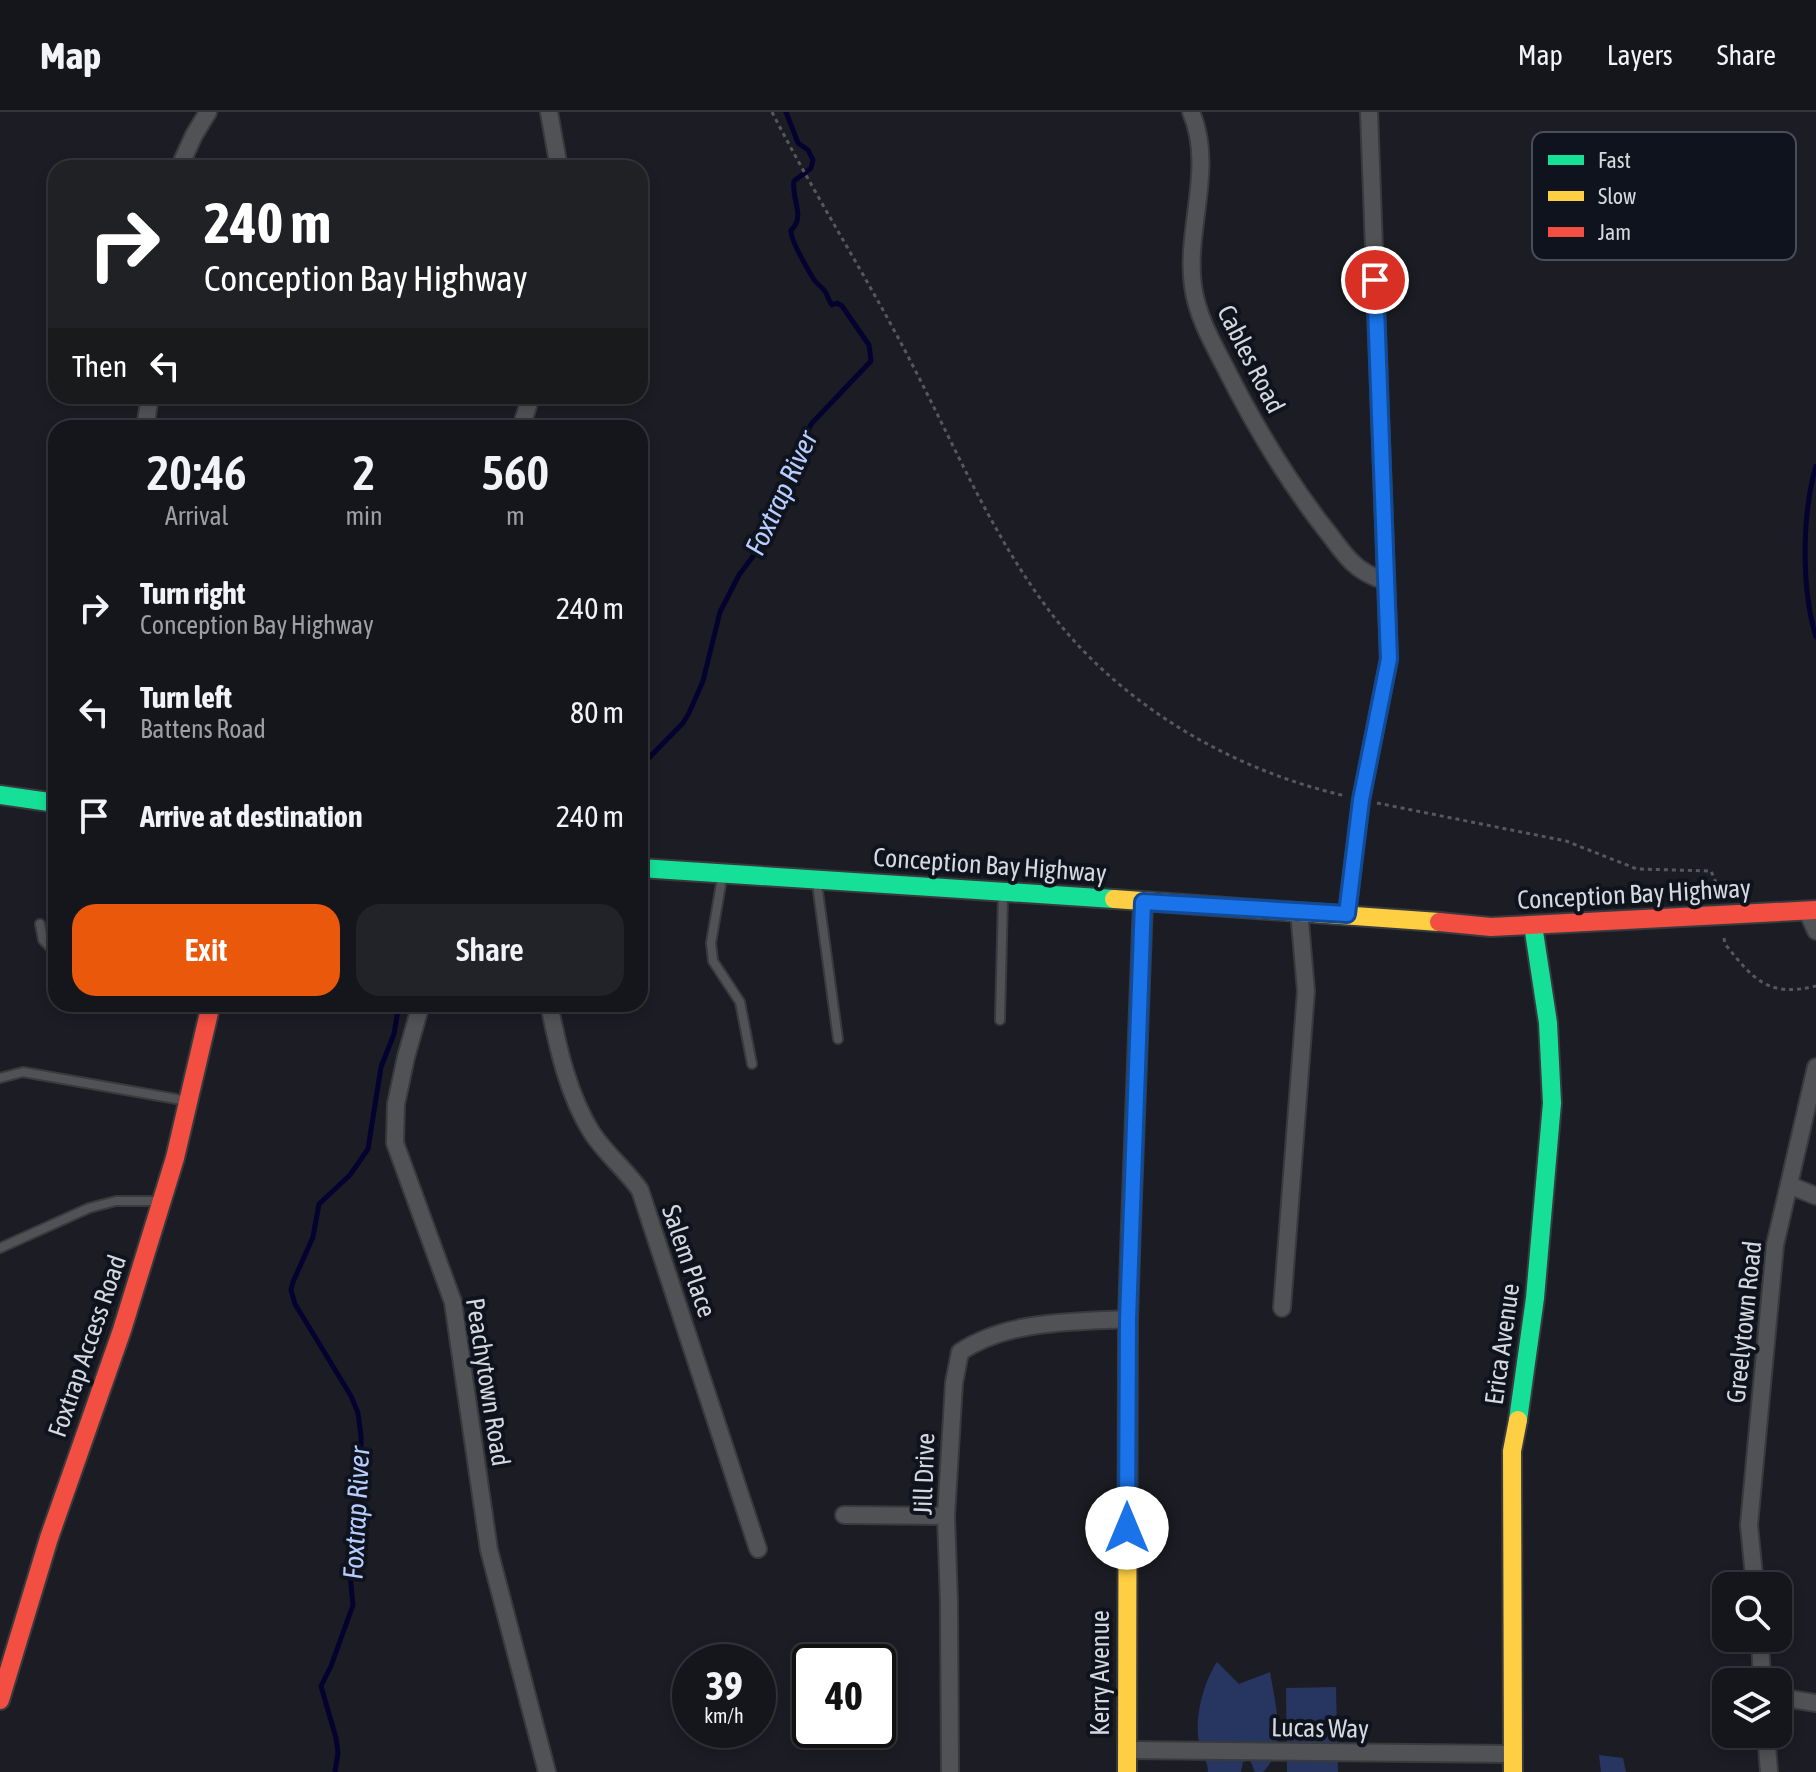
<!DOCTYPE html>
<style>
body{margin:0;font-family:"Asap Condensed",sans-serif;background:#222328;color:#f1f3f6;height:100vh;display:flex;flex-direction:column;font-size:30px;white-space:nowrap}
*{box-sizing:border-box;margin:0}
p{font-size:26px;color:#9d9fa3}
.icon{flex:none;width:44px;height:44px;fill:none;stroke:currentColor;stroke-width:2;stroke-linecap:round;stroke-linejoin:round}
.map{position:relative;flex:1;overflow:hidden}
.side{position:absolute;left:48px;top:308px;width:600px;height:592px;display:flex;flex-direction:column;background:#15161b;border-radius:24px;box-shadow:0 4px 12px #0003,0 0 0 2px #34353a}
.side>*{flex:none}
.banner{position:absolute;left:48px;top:48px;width:600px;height:244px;border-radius:24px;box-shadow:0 4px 12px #0003,0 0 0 2px #34353a;background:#202124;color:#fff;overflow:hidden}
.buttons{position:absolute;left:1712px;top:1460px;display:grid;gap:16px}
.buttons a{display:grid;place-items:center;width:80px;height:80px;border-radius:16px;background:#15161b;box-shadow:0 4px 12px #0003,0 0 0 2px #34353a;font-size:40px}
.speed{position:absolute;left:672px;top:1532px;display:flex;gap:16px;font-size:40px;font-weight:700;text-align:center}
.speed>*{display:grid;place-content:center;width:104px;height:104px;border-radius:50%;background:#15161b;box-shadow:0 4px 12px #0003,0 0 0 2px #34353a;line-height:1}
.speed small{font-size:20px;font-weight:400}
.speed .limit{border:4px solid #111;border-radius:12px;background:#fff;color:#111}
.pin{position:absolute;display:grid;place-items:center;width:68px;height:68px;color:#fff;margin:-34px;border:4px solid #fff;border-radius:50%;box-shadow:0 2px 8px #0007}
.me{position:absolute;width:88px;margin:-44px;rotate:0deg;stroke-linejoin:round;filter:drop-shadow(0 0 6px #0008)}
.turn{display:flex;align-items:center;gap:28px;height:168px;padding:0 24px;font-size:36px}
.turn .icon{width:104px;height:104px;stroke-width:2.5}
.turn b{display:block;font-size:56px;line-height:68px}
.then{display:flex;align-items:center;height:76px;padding:0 24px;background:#0003;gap:16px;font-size:30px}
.eta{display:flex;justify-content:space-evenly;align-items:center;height:136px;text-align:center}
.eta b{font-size:48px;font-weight:600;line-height:56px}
.primary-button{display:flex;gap:16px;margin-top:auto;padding:16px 24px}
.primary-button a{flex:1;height:92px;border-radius:24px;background:#ea580c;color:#fff;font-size:32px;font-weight:600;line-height:92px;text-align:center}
.primary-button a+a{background:#222328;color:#f1f3f6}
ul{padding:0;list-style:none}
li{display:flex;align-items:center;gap:24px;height:104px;padding:0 24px}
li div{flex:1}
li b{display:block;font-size:30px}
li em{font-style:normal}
header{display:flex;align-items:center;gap:48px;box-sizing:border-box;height:112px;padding:0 40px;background:#15161b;border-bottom:2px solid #34353a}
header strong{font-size:38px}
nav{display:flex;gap:44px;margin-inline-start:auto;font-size:28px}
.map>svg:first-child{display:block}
</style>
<header>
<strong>Map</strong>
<nav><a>Map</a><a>Layers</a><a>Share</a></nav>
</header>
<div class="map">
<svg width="1816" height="1660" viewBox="0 0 1816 1660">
<rect width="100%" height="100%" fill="#1c1d24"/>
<path fill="#273561" d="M1217,1550L1239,1572L1270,1560C1275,1591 1288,1636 1263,1660H1255L1250,1648L1243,1650L1241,1660H1208C1208,1649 1201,1640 1199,1630C1194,1606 1204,1569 1217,1550Z
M1336,1575L1338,1660H1287L1286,1576Z
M1599,1643L1623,1646L1626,1660H1601Z"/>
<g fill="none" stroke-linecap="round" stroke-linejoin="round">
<path stroke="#04032f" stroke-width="5" d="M1816,354C1802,402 1801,476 1816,525
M640,655L683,611L689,601L703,569L720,500L739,463L760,435L772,410L804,325L812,311L871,249L869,233L842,194L837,191L832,193C829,189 828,185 826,181C823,175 816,172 813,166C807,156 790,127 791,118C806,106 791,86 794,69L811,56L813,48L808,38L798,31L786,0
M335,1660L338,1641L336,1626L321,1574L331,1554L353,1493L350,1463L361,1401V1324L358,1301L351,1284L295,1192L291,1178L293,1170L313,1125L319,1092L350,1063L368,1037L381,955L394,922L399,892"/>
<g stroke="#383a3e" stroke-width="12">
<path id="lane" d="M722,766L711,831L713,849L740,890L752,952
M817,772L838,927
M40,812L43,828L56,841
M1000,908L1003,785
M0,966L23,960L188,989
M0,1136L89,1096L116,1089H158"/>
</g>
<g stroke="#383a3e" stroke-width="20">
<path id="street" d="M549,0L559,56
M1191,0C1215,55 1185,117 1193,174C1197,203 1211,228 1224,253C1253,311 1286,367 1326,418C1335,429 1343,442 1353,451C1362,460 1373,465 1385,469
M179,56L194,23L208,0
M145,316L150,284
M521,316L531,284
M1807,799L1816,819
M1347,802L1361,688L1389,547L1369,0
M421,892L406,945L396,992L395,1031L453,1190L489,1438L547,1660
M549,892C558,936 568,983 592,1021C606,1042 626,1058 640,1078L758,1437
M1789,1073L1816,1084
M1282,1196L1306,879L1299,799
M844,1403L946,1404
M1755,1474L1749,1413L1775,1133L1816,955
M1760,1526L1762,1570
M1778,1585L1816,1591
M1766,1622L1769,1660
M1126,1638L1513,1642
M950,1660L949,1490L946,1404L954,1271L960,1240C1008,1208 1072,1210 1128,1207"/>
</g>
<g stroke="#383a3e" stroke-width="22">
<path id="fast" d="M0,683L56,691
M640,756L1114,787
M1518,1308L1535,1186L1552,991L1548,911L1533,813"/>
</g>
<g stroke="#383a3e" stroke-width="22">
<path id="slow" d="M1114,787L1439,810
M1127,1660L1128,1207L1131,1111
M1513,1660L1512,1339L1518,1308"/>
</g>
<g stroke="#383a3e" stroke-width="22">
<path id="jam" d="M1439,810L1491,815L1816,798
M1131,1111L1143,790
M0,1588L49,1426L122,1218L175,1046L211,892"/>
</g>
<path stroke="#57585d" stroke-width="3" stroke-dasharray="4 4" stroke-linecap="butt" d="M772,0C816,86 869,168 913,254C955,335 991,420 1045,493C1115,590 1230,658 1346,684
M1377,691L1566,729L1637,757L1711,759L1721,782
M1724,826L1725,832C1753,867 1768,886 1816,874"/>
<use href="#lane" stroke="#515256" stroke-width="8"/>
<use href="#street" stroke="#515256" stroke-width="16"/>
<use href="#fast" stroke="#16e098" stroke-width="18"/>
<use href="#slow" stroke="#ffcf43" stroke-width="18"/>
<use href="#jam" stroke="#f24e42" stroke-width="18"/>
</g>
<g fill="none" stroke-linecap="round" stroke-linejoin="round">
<g stroke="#114b97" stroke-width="20">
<path id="route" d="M1127,1416L1128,1207L1143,790L1347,802L1361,688L1389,547L1375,168"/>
</g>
<use href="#route" stroke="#1a73e8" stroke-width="14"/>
</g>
<g text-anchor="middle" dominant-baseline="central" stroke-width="8" stroke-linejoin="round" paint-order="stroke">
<g font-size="26" fill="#d5d8df" stroke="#0f131d">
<text transform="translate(1251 247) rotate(63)">Cables Road</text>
<text transform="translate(990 753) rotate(4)">Conception Bay Highway</text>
<text transform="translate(1634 782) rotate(-3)">Conception Bay Highway</text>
<text transform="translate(689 1149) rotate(71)">Salem Place</text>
<text transform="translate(1744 1210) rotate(-84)">Greelytown Road</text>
<text transform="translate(1502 1232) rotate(-82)">Erica Avenue</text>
<text transform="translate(87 1234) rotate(-71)">Foxtrap Access Road</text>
<text transform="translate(488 1270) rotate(81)">Peachytown Road</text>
<text transform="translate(924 1362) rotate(-88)">Jill Drive</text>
<text transform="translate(1100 1561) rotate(-90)">Kerry Avenue</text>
<text transform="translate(1320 1616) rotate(1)">Lucas Way</text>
</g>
<g font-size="28" font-style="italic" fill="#b7ccff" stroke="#0f131d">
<text transform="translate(781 381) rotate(-65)">Foxtrap River</text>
<text transform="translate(356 1401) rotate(-87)">Foxtrap River</text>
</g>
</g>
<rect x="1532" y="20" width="264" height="128" rx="12" fill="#0f131d" stroke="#4a4e57" stroke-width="2"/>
<rect x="1548" y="43" width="36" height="10" fill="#16e098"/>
<rect x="1548" y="79" width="36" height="10" fill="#ffcf43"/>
<rect x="1548" y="115" width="36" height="10" fill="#f24e42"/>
<g font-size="22" fill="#d5d8df">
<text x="1598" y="56">Fast</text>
<text x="1598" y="92">Slow</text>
<text x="1598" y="128">Jam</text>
</g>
</svg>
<div class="buttons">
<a><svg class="icon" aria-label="search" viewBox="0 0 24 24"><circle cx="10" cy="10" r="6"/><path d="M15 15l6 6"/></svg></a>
<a><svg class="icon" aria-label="layers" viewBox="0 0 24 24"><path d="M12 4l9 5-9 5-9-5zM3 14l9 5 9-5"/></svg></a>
</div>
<div class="speed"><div>39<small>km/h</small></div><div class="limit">40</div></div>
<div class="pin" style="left:1375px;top:168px;background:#d93025"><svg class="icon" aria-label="arrive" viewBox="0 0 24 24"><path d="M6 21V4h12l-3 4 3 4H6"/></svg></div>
<svg class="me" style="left:1127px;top:1416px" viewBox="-20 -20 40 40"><circle r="19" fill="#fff"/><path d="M0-13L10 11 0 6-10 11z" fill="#1a73e8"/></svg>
<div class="banner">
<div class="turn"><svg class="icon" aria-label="right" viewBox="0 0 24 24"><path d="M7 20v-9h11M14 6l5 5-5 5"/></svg><div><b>240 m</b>Conception Bay Highway</div></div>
<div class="then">Then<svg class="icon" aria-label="left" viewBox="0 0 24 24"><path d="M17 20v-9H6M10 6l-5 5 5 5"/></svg></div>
</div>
<section class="side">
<div class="eta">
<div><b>20:46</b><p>Arrival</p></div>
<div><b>2</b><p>min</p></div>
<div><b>560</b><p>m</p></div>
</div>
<ul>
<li><svg class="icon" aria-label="right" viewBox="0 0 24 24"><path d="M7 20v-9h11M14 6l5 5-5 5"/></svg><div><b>Turn right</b><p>Conception Bay Highway</p></div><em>240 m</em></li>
<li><svg class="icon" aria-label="left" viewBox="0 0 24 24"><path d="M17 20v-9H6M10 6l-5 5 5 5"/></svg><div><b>Turn left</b><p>Battens Road</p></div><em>80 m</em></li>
<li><svg class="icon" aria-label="arrive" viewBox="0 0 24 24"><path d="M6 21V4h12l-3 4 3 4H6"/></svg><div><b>Arrive at destination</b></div><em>240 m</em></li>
</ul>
<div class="primary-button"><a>Exit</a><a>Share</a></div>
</section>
</div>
